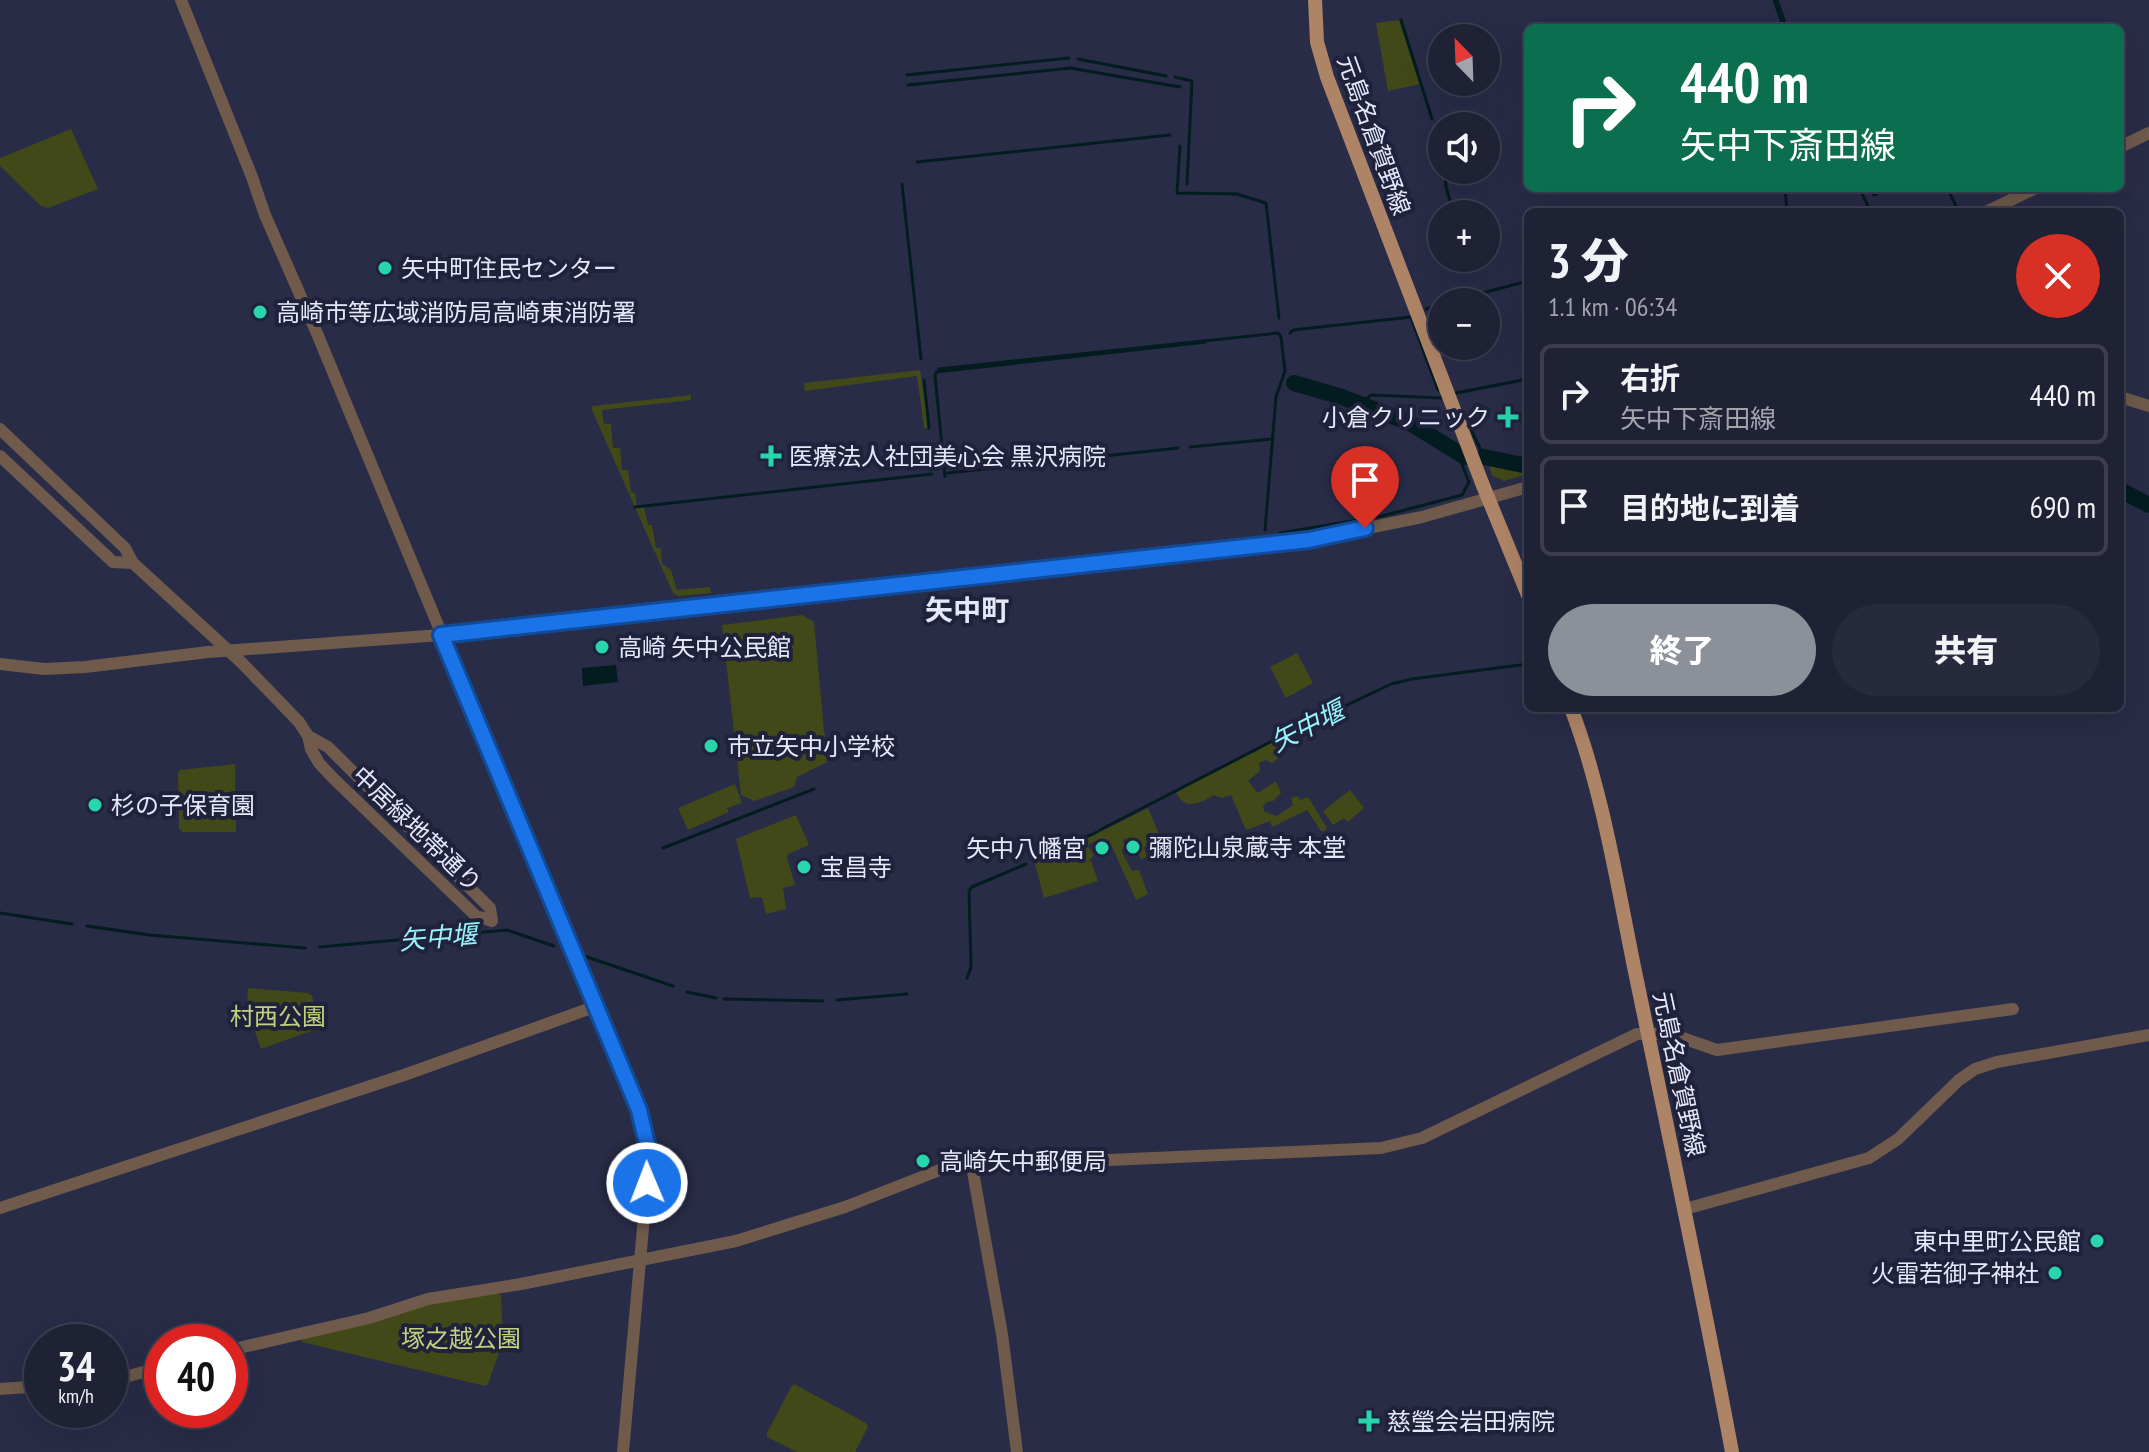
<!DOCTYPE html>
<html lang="ja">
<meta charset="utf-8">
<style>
body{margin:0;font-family:"PT Sans Narrow","Noto Sans JP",sans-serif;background:#27293d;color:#f1f3f6;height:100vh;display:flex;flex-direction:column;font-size:30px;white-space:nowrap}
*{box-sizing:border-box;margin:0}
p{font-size:26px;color:#a1a3ad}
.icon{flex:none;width:44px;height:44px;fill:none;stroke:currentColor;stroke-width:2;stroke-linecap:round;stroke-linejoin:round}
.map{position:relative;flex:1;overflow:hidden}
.details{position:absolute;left:1524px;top:208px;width:600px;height:504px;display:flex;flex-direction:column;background:#1f2135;border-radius:12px;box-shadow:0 8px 32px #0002,0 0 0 2px #3c3e50}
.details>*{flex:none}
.hud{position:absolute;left:1524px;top:24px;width:600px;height:168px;border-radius:12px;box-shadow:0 8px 32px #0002,0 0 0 2px #3c3e50;background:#0b6e4f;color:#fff;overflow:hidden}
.needle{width:52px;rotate:337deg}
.tools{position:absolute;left:1428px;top:24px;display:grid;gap:16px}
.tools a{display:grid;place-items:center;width:72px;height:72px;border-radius:50%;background:#1f2135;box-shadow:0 8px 32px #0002,0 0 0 2px #3c3e50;font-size:40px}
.speed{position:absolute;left:24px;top:1324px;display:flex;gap:16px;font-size:40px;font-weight:700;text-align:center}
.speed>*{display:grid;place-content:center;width:104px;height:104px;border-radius:50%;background:#1f2135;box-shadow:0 8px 32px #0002,0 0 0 2px #3c3e50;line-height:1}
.speed small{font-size:20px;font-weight:400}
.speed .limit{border:12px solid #d22;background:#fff;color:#111}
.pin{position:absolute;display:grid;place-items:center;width:68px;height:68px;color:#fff;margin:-82px -34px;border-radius:50% 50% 50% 0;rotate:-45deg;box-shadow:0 0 8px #0007}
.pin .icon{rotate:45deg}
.me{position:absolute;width:88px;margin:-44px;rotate:359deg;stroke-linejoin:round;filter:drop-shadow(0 0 6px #0008)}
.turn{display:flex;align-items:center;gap:28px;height:168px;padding:0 24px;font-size:36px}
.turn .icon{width:104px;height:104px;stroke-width:2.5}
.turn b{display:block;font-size:56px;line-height:68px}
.round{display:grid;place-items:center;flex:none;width:84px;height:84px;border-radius:42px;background:#27293d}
.headline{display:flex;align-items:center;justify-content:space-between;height:136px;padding:0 24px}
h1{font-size:48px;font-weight:800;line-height:60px}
.button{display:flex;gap:16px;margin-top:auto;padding:16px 24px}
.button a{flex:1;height:92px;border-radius:48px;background:#8c9099;color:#fff;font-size:32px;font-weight:800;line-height:92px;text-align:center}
.button a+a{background:#27293d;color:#f1f3f6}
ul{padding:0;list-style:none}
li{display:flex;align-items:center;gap:24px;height:100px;margin:0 16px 12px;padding:0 8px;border:4px solid #3c3e50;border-radius:12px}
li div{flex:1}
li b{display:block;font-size:30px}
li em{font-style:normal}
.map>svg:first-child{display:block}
</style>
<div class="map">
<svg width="2149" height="1452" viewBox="0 0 2149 1452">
<rect width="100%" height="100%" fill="#292c47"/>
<path fill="#414919" d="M1399,20L1420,84L1388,91L1376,23Z
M71,129L98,189L48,208L41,206L0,166V158Z
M920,370L929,428H924L917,376L805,391L804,383Z
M691,395V400L602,410L604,424H611L613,448H620L622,470H628L631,492L635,493L637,508H644L648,525H652L656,548H661L662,564L671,570L677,590L710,587L711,593L679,596L673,593L591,408L592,406Z
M1488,461L1528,469V474L1504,481L1492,475Z
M802,615L814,622L827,762L797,777L794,787L754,801L741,795L722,625Z
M1297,653L1313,683L1286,698L1270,667Z
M1280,738L1281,746L1278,748L1282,755L1272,763L1266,760L1259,763L1260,771L1248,781L1258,793L1276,781L1281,793L1273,801L1266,802L1264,798L1266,803L1263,806L1265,812L1277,816L1293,805L1291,798L1297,796L1301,800L1308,797L1327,828L1325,831H1321L1307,810L1272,827L1270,821L1246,830L1231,795L1222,798L1214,795C1199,804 1184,811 1176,792L1184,787Z
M235,764L236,832H183L179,829L178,774L180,770Z
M735,784L742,803L727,808L729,812L688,830L678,808Z
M1350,790L1364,808L1348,822L1344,818L1333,825L1323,811Z
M1148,808L1160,836L1144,848L1147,857L1141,859L1138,853L1142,850L1138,843L1134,844L1131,837L1123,840L1125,847L1121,850L1132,871L1139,870L1148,894L1136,900L1109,840L1100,839L1087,845L1094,855L1088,862L1091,861L1098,881L1044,898L1035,864Z
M796,815L809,845L788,854L787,858L795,885L783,888L786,909L766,914L762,897L750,898L736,839Z
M248,988L308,993L312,996L322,1027L261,1049L247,1009Z
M496,1293L501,1295L503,1341L488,1384L485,1386L302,1342V1337L434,1302Z
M794,1384L866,1423L868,1427L855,1452H797L767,1437V1433L791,1387Z"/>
<path fill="#031c1f" d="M616,665L618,682L583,686L582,668Z"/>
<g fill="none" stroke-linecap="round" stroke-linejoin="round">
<path stroke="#031c1f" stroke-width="3" d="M1774,0L1781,20V28
M1777,0L1784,20V28
M1401,20L1432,119
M1078,59L1166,76
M907,75L1069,58
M1175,77L1192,81L1187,184
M908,85L1070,68L1180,87
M1435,126L1442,144
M1180,146L1177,193L1237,194L1266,203L1279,318
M917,162L1170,135
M1445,170L1446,187L1454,214
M902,184L921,359
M1785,188L1787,212
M1859,188L1871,212
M1871,188L1874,195L1888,188
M1947,188L1959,212
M1448,302L1528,281
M1426,309L1442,304
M1290,333L1293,330L1411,317L1438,390
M939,369L1278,333L1281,337L1285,371L1276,397L1265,530
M924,380L929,428
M1456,393L1528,379
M1361,404L1371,395L1442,398
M1469,425L1484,457
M1190,447L1272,439
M948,473L1178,448
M945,476L935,376L936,372L1206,342
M635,507L932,474
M1280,533L1382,516L1462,495L1469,482L1457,452
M1100,830L1282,736L1391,684L1412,679L1528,664
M663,848L814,789
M1036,860L1097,832
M0,913L72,924
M87,926L150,935L305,948
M320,947L507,930L554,946
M584,956L673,986
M967,978L971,967L969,891L972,887L1026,864
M687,992L716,998
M724,999L823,1001
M837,1000L907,994"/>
<path stroke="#031c1f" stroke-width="16" d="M1294,383L1342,397L1410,423L1465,457
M1484,457L1528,466
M2120,490L2149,505"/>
<path stroke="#6f5a4c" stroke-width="12" d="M181,0L252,177L265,215L316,331L639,1110L648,1148L647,1183L623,1452
M2120,147L2149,133
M1986,212L2036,188
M2120,397L2149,406
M0,429L125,548L133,563L242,663L299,722L308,736L311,749L319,763L332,777L476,916L492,921L490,908L328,747L308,736
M0,456L113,562L133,563
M0,664L44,669L85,667L208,652L441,635L1309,540L1422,517L1528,487
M971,1161L1002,1334L1017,1452
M0,1208L404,1075L594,1007
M1685,1209L1869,1158L1898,1139L1959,1080L1975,1069L1997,1062L2149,1035
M230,1350L369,1318L428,1299L521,1284L736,1241L845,1207L950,1166L989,1156L1064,1162L1381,1148L1422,1138L1637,1034H1671L1717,1050L2013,1009
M110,1381L162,1367
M0,1389L42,1386"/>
<path stroke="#ae8466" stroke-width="14" d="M1315,0L1317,42L1327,77L1482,483L1528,595
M1571,708C1604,794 1619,896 1638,986C1670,1141 1703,1296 1732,1452"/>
</g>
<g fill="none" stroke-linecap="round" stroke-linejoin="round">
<g stroke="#114b97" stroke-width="20">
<path id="route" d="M647,1183L648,1148L639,1110L441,635L1309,540L1365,528"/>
</g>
<use href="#route" stroke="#1a73e8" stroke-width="14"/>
</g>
<g fill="#29d5ad" stroke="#20223c" stroke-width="3">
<circle cx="385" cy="268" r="8"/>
<circle cx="260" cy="312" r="8"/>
<path d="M1504 405h8v8h8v8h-8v8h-8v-8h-8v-8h8z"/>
<path d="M767 444h8v8h8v8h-8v8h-8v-8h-8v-8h8z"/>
<circle cx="602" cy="647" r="8"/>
<circle cx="711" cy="746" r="8"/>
<circle cx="95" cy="805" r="8"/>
<circle cx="1133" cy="847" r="8"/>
<circle cx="1102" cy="848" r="8"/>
<circle cx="804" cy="867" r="8"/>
<circle cx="923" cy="1161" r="8"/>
<circle cx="2097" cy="1241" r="8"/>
<circle cx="2055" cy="1273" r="8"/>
<path d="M1365 1409h8v8h8v8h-8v8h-8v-8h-8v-8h8z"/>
</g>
<g text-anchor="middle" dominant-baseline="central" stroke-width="8" stroke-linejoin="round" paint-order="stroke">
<g font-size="24" fill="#e5e8fa" stroke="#20223c">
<text transform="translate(1374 135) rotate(70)">元島名倉賀野線</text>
<text transform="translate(417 829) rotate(44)">中居緑地帯通り</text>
<text transform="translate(1679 1074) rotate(78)">元島名倉賀野線</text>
</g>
<g font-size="24" fill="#e5e8fa" stroke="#20223c" text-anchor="start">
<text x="401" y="268">矢中町住民センター</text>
<text x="276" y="312">高崎市等広域消防局高崎東消防署</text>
<text x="1490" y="417" text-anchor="end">小倉クリニック</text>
<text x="789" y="456">医療法人社団美心会 黒沢病院</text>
<text x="618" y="647">高崎 矢中公民館</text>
<text x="727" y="746">市立矢中小学校</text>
<text x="111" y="805">杉の子保育園</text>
<text x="1149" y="847">彌陀山泉蔵寺 本堂</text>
<text x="1086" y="848" text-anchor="end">矢中八幡宮</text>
<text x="820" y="867">宝昌寺</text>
<text x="939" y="1161">高崎矢中郵便局</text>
<text x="2081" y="1241" text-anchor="end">東中里町公民館</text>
<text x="2039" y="1273" text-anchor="end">火雷若御子神社</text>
<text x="1387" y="1421">慈瑩会岩田病院</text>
</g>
<g font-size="24" fill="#c1d27e" stroke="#20223c">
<text x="278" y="1016">村西公園</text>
<text x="461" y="1338">塚之越公園</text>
</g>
<g font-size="26" font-style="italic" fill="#98f3fc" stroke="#20223c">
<text transform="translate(1307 726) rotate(-27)">矢中堰</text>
<text transform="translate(438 937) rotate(-5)">矢中堰</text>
</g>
<g font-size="28" font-weight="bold" fill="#e5e8fa" stroke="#20223c">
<text x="967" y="609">矢中町</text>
</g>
</g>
</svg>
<div class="tools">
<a><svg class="needle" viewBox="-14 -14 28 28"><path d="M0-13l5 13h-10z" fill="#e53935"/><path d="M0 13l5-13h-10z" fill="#a1a3ad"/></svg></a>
<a><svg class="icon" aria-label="sound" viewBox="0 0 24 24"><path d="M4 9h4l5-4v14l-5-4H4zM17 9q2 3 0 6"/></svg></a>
<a>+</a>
<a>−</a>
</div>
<div class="speed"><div>34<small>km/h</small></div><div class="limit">40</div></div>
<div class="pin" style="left:1365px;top:528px;background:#d93025"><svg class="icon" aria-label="arrive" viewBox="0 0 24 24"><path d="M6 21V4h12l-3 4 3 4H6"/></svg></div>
<svg class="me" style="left:647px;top:1183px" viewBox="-20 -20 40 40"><circle r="17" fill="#1a73e8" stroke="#fff" stroke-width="3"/><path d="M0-11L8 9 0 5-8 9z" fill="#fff"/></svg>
<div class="hud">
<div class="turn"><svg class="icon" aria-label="right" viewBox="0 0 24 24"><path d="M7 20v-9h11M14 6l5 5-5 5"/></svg><div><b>440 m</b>矢中下斎田線</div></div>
</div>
<section class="details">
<div class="headline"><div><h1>3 分</h1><p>1.1 km · 06:34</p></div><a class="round" style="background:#d93025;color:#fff"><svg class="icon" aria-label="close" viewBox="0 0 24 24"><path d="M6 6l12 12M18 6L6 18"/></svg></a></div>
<ul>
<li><svg class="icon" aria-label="right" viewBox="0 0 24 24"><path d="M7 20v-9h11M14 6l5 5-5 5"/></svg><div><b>右折</b><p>矢中下斎田線</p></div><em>440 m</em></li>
<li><svg class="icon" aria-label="arrive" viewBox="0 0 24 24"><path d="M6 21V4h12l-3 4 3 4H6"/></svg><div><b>目的地に到着</b></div><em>690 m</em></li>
</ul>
<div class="button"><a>終了</a><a>共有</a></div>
</section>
</div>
